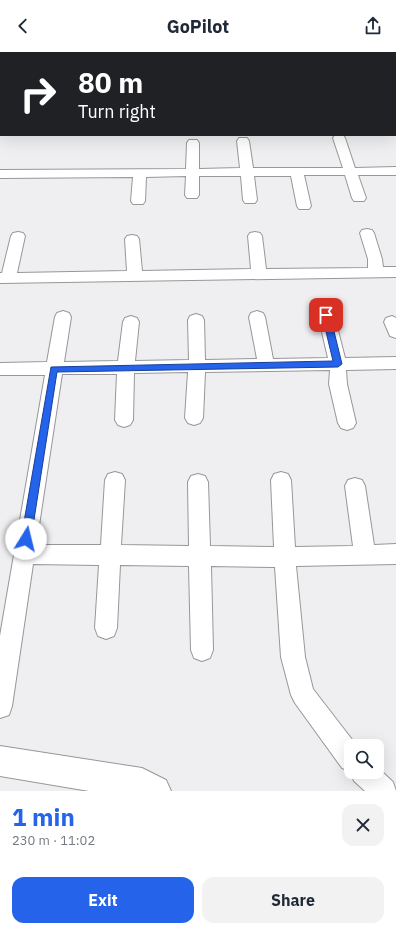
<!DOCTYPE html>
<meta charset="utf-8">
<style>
body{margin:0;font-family:"IBM Plex Sans",sans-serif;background:#f2f2f3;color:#1f2937;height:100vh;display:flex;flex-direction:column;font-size:15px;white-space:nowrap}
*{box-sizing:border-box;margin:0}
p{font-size:13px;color:#747a83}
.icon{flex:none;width:22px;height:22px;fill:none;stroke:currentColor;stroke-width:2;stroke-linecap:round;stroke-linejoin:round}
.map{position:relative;height:739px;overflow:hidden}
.panel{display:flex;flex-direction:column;background:#fff;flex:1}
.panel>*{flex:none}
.hud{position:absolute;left:0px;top:0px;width:396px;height:84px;box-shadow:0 4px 16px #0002;background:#202124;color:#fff;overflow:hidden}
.buttons{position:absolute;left:344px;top:687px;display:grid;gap:8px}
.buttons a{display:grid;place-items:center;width:40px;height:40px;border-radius:8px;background:#fff;box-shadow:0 4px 16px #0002;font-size:20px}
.pin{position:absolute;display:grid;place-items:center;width:34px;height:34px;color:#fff;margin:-17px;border-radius:8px;box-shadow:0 2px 6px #0006}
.me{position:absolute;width:44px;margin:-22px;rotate:9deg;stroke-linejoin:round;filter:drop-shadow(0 0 3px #0008)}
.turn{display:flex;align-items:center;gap:14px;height:84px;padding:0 12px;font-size:18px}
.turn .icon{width:52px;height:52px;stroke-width:2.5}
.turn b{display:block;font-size:28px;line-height:34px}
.round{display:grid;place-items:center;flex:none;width:42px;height:42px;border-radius:12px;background:#f2f2f3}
.headline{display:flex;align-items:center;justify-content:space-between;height:68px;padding:0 12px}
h1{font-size:24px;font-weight:700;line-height:30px;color:#2563eb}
.button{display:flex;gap:8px;margin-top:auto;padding:8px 12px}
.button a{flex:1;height:46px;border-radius:12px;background:#2563eb;color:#fff;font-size:16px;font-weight:700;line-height:46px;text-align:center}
.button a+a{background:#f2f2f3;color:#1f2937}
header{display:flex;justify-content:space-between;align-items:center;height:52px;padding:0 12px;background:#fff;font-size:18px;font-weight:700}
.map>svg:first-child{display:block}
</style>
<header><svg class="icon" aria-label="back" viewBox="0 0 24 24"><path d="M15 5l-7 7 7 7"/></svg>GoPilot<svg class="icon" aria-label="share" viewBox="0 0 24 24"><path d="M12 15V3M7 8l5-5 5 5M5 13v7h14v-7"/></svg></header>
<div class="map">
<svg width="396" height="739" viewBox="0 0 396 739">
<rect width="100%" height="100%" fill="#efeff2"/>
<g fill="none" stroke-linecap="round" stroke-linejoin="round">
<g stroke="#979799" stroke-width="2">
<path id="service" d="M304,0H310L311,1H305Z"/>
</g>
<g stroke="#979799" stroke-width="2">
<path id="minor" d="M335,83H343L345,86L355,116L396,115V123H358L366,146L364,149H354L352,146L345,123H304L311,154L309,157H299L297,154L291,124H254L257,148L255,151H245L243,148L241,124H199V143L197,146H187L185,143L186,124L146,125L145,149L143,152H133L131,149L133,125L0,126V118L186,117L187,91L189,88H197L199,91V117L240,116L237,89L239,86H247L249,89L253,116H343L333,86Z
M367,177L372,178L374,181L382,207L383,215H396V225L0,231V221H2L11,184L13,181L18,180L23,181L25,184L17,221L127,219L125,187L127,184L132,183L137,184L139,187L142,219L251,217L248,184L250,181L255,180L260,181L262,184L266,217L368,216V207L360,181L362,178Z
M326,258L332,259L334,263L345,306L396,305V317L346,318L347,332L356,371L353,376L347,378L341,376L338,371L329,332L330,318L205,320L203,366L200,371L194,373L188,371L185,366L188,320L134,321L133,368L130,373L124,375L118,373L115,368L117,322H62L36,493H101L105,428L108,422L115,420L122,422L125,428L121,493L189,494L188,430L191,424L198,422L205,424L208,430L210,494L274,495L271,428L274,422L281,420L288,422L291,428L295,495L353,494L345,434L348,428L355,426L362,428L365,434L374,493L396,492V512L296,514L305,605L313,637L357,694H351V720H377V715L393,730L396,739H365L354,729L350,719L342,716L295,651L291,643L281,605L275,515L211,514L213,598L210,606L202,609L194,606L191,598L189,514L120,513L117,576L114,584L106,587L98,584L95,576L99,513L33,512L12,654L9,663L0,666V584L45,323H0V311L47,310L55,265L57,261L63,259L69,261L71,265L64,310L118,309L123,270L125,266L131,264L137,266L139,270L135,309L189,308L188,268L190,264L196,262L202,264L204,268L205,308L257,307L249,265L251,261L257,259L263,261L265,265L273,307L328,306L318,263L320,259Z
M392,264L396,266V286L390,284L384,270L386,266Z"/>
</g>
<g stroke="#979799" stroke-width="2">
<path id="tertiary" d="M0,694L142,716L166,728L171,739H89L0,724Z"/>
</g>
<use href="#service" fill="#fff" fill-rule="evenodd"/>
<use href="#minor" fill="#fff" fill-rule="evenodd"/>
<use href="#tertiary" fill="#fff" fill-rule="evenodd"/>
</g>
<path fill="#2563eb" stroke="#184099" d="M326,260L330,263L342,312L338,315L57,320L31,487L30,490L26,491L23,490L21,487L51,315L333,309L322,263Z"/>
</svg>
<div class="buttons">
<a><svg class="icon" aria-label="search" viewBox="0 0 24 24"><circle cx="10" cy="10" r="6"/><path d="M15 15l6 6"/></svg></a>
</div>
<div class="pin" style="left:326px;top:263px;background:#d93025"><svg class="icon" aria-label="arrive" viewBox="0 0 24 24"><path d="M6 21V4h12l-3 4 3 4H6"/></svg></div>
<svg class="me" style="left:26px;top:487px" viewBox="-20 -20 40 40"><circle r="19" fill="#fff"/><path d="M0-13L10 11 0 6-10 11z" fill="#2563eb"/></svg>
<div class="hud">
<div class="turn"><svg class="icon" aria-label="right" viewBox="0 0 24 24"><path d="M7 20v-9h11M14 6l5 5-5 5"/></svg><div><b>80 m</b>Turn right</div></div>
</div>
</div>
<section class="panel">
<div class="headline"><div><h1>1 min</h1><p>230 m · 11:02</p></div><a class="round"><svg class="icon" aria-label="close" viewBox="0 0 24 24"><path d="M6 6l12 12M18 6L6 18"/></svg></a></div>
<div class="button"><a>Exit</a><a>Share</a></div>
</section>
